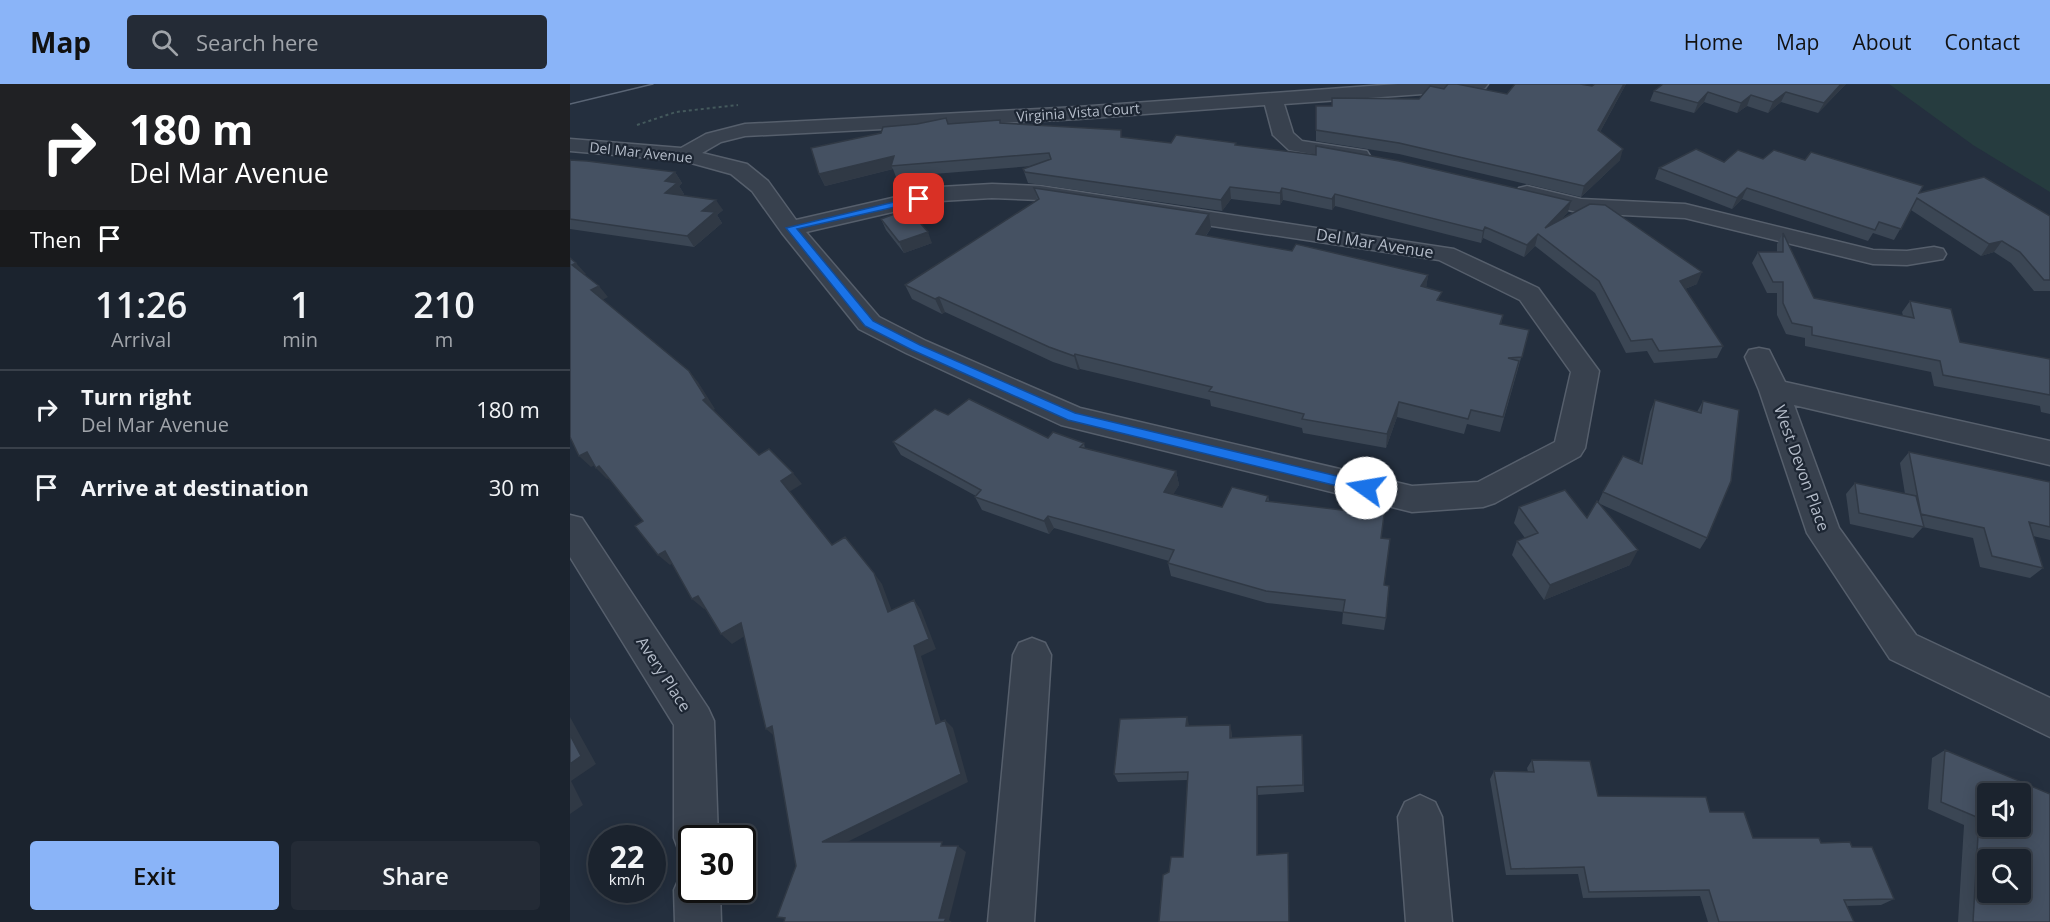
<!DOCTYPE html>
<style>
body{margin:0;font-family:"Open Sans",sans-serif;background:#242b36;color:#f1f3f6;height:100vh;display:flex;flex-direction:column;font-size:22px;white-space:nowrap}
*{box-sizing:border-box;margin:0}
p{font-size:20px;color:#a0a4aa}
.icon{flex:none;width:33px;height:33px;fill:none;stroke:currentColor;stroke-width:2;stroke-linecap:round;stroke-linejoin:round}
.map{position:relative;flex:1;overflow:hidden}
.sheet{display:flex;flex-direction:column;background:#1b232e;width:570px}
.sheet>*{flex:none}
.banner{background:#202124;color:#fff;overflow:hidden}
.fabs{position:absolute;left:1407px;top:699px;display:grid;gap:12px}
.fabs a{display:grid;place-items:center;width:54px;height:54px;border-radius:6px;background:#1b232e;box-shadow:0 3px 15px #0003,0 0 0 2px #39404a;font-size:30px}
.speed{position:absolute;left:18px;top:741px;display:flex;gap:12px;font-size:30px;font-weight:700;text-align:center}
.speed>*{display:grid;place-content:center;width:78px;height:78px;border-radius:50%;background:#1b232e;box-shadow:0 3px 15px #0003,0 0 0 2px #39404a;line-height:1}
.speed small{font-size:15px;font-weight:400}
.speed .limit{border:3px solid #111;border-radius:9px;background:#fff;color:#111}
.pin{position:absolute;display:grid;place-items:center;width:51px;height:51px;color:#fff;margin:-26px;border-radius:12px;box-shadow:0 3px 9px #0006}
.me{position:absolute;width:66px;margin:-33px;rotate:283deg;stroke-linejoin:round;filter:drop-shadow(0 0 4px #0008)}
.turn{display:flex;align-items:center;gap:21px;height:126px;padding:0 30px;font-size:27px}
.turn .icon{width:78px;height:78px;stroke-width:2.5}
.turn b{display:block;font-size:42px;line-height:51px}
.then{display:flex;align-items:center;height:57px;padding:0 30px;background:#0003;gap:12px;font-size:22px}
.eta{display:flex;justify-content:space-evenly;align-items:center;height:102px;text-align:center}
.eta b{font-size:36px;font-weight:600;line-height:42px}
.primary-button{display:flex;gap:12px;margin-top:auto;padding:12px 30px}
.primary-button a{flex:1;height:69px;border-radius:6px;background:#8ab4f8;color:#111;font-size:24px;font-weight:600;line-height:69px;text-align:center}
.primary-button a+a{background:#242b36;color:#f1f3f6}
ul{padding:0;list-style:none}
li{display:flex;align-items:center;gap:18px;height:78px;padding:0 30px;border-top:2px solid #39404a}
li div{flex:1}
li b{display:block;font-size:22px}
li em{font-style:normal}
header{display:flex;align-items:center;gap:36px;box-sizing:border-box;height:84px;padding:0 30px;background:#8ab4f8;color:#111}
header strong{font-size:28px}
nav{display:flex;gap:33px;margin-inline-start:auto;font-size:21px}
.search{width:420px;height:54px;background:#242b36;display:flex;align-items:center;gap:15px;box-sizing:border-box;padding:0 21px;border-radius:6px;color:#a0a4aa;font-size:22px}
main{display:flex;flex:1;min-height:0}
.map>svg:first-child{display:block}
</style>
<header>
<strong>Map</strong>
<div class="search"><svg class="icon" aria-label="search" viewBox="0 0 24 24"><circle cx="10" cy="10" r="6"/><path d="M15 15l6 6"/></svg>Search here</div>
<nav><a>Home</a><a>Map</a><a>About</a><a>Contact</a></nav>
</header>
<main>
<section class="sheet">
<div class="banner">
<div class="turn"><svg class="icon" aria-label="right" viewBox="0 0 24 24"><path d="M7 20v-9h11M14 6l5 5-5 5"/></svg><div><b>180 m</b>Del Mar Avenue</div></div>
<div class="then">Then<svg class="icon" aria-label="arrive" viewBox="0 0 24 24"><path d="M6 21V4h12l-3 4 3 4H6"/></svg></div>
</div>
<div class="eta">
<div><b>11:26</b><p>Arrival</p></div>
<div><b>1</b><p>min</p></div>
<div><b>210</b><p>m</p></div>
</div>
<ul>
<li><svg class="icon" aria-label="right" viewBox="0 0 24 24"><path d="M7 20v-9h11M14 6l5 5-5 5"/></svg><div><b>Turn right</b><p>Del Mar Avenue</p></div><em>180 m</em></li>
<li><svg class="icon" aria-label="arrive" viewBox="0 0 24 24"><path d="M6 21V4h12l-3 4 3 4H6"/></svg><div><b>Arrive at destination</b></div><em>30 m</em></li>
</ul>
<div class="primary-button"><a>Exit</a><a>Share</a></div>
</section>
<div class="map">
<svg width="1480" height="838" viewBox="0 0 1480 838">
<rect width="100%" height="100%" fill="#242f3e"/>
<path fill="#263c3f" d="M1319,0H1480V108L1403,61Z"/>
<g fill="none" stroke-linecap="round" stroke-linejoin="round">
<g stroke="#565f6c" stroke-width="3">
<path id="minor" d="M828,0H918L915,4L908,6L714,20L723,49L732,57L797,67L800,72L797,77L789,78L719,66L703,51L695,21L508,35L175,52L151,58L132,69L177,80L198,97L226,136L370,103L422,100L470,102L884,165L968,204L1029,287L1015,364L1010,372L925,419L913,423L842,428L491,341L336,269L289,245L212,149L182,107L161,90L114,77L0,67V55L111,64L136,50L175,40L508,23ZM422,114L470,116L869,176L950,216L1001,288L985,358L908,398L842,402L510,324L356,257L309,233L236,148L370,117Z
M957,102L1011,115L1115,120L1303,166L1337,167L1364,163L1373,165L1376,170L1373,175L1337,181L1303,180L1115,134L1011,129L949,114L946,109L949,104Z
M1189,264L1199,266L1215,298L1480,357V381L1224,321L1269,444L1346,551L1480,614V653L1320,575L1237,449L1189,306L1175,273L1179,266Z
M0,431L12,434L138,624L144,637L148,754H122V774L110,770L104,754V641L0,473Z
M462,554L475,559L481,571L464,838H418L443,571L449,559Z
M850,711L865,718L872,733L882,838H836L828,733L835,718Z
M122,785V806H150L151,838H105L104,806L111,790Z"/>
</g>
<path stroke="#44595c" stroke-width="2" stroke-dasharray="3 3" stroke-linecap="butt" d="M67,41L106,28L168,21"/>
<use href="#minor" fill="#38414e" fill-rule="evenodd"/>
<path stroke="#5a6575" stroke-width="1.5" d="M0,20L83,0"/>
</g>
<path fill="#3b4654" d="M1056,0L1030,48L1050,76L1011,113L829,70L746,57V22H762L849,15L874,5L937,10Z
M1276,0L1248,29L1211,18L1198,29L1177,22L1167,29L1134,18L1124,29L1080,17L1084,7Z
M430,36L431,39L601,59L667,61L998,128L992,134L1127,200L1115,205L1153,262L1147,274L1084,279L1077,267L1056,269L1025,209L965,162L954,173L913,154L911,159L765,122L762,126L713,116L710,121L661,115L652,127L458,99L453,85L463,82L326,93L323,85L255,102L249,90L378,40Z
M1193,75L1235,76L1349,109L1480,132V207H1464L1441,179L1424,168L1411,172L1341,126L1324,156L1303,149L1298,157L1172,115L1162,125L1085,95L1089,84Z
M0,76L105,88L112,99L109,102L114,110L113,111L153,126L147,131L152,139L124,163L0,145Z
M464,104L639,130L641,144L636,152L858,191L856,204L870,217L933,231L931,240L959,246L930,348L897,340L894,350L827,333L816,364L733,349L732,344L641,322L640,316L510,285L508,286L483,278L375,228L372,230L342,215L335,201L467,116Z
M311,135L362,159L334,169L316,146Z
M1213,149L1244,214L1333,232L1332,228L1340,217L1390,258L1480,275V330L1471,328L1470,322L1364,302L1361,288L1235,262V254L1216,250L1207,231V209H1197L1182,179L1188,168H1207V160Z
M1085,316L1127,328L1133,317L1137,454L1130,465L1028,419L1033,408L1069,379L1080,328Z
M378,331L478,354L514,359L515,365L606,387L609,401L603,410L652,423L698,412L699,417L811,454L816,534L814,546L772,540L773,528L697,519L601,492L598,479L599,477L484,444L479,450L412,426L405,413L406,412L331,371L323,358Z
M1339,368L1480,398V456L1463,452L1473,484L1460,494L1410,483L1403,454L1353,443L1343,454L1280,440L1276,410L1285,399L1335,410L1330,379Z
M949,423L1017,434L1060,481L974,516L942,471L947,457L955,454L944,439Z
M619,642L662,649V654L732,651L734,708L688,711L599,788L613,773L618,696L548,698L544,690Z
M1375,666L1480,838H1388L1394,741L1358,725L1362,674Z
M962,676L1028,712L1140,728L1183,754L1251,759L1282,763L1324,815L1311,821L1277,822L1284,838H1138L1130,812L1013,814L1008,790L936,791L920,695L924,687L958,688L957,684Z"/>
<path fill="#303945" d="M1054,0H1056L1025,57L1028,46Z
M1271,0H1276L1248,29L1254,19Z
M1138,8L1134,18L1124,29L1128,19Z
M1216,8L1211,18L1198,29L1203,18Z
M1181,11L1177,22L1167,29L1171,19Z
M1053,65L1050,76L1011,113L1014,102Z
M324,72L321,82L323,85L255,102L249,90Z
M105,88L112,99L109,102L114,110L102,120L95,109V97Z
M660,103L661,115L652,127L651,116Z
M712,104L713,116L710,121V109Z
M1177,104L1172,115L1162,125L1167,114Z
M765,110V122L762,126V115Z
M146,116L153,126L147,131L152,139L124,163L117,152L132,127Z
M1001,117L998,128L973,154L975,144Z
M639,130L641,144L627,164L626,150Z
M915,143L913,154L911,159L913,147Z
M358,148L362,159L334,169L329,158Z
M968,150L965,162L954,173L957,161Z
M1432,157L1424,168L1411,172L1419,160Z
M6,179L16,190L12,192L2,181Z
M1132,188L1127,200L1105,209L1110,197Z
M858,191L856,205L851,202Z
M29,202L38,213L31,217L21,206Z
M369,213L375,228L372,230L365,215Z
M505,270L510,285L508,286L504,272Z
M119,287L128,298L145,325L142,327L133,316Z
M829,318L827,333L816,364L817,350Z
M17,368L29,379L21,383L9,372Z
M29,382L41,393L37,395L26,384Z
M606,387L609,401L597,421L594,408Z
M223,389L232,400L219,408L211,397Z
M478,432L484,444L479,450L474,437Z
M1068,466L1060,481L974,516L980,501Z
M95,467L106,477L100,481L88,471Z
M304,489L312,500L326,538L318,528Z
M128,512L139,522L134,525L122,515Z
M344,516L351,526L366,565L351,572L374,648L366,640L344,562Z
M171,539L181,548L162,560L151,550Z
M0,633L26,680L1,697L13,721L0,730Z
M617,633L619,641L618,651L616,642Z
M375,636L383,644L398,698L263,765L252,758Z
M660,641L662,649L661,662L660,654Z
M202,642L207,654L196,645Z
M687,703L688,711V777L687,771Z
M388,762L396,768L379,836L382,838H374L369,834Z"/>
<path fill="#455162" stroke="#303945" stroke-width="1.5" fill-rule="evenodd" d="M878,0H887L937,10L945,0H1010L1022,2L1025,0H1054L1028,46L1053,65L1014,102L829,59L746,46V22H762V14L849,15L860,2L874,5Z
M1093,0H1271L1254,19L1216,8L1203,18L1181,11L1171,19L1138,8L1128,19L1084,7Z
M376,34L378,40L430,36V39L551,46V53L601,59L606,51L666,59L665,61L746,71V62L829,77L1001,117L975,144L1020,120L1035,121L1132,188L1110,197L1153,262L1089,267L1082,255L1061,257L1029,197L968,150L957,161L915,143L913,147L765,110L762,115L712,104L710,109L660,103L651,116L455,88L453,85L481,75L479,69L321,82L324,72L249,90L241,64L311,49L313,43L347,40Z
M1126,65L1154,78L1168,66L1193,75L1204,66L1235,76L1241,68L1353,102L1349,109L1414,93L1480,132V196H1474L1450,168L1432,157L1419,160L1347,114L1331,145L1309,138L1305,146L1177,104L1167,114L1089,84Z
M0,76L17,77L105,88L95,97L107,99L95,109L146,116L132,127L145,128L117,152L0,135Z
M464,104L639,130L626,150L722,167L726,160L858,191L851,202L872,208L867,216L933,231L930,240L959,246L952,273L938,274L949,277L933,333L901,326L898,335L829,318L817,350L732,335L734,330L639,307L642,303L505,270L504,272L479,263L369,213L365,215L335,201L469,115Z
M338,125L358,148L329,158L311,135Z
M1213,149L1244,214L1344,234L1340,217L1381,225L1390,258L1480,275V311L1373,291L1370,277L1242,251V243L1222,239L1213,219V198H1203L1188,168H1213Z
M0,174L6,179L2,181L29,202L21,206L119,287L136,314L133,316L189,371L199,365L223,389L211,397L262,461L275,453L304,489L318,528L344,516L359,555L344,562L366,640L375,636L391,690L252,758H372L371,762H388L369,834H376L374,838H214L215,834L207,833L226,782L202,642L196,645L171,539L151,550L128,512L122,515L95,467L88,471L65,442L73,437L29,382L26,384L17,368L9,372L0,353Z
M399,315L478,354L483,348L514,359L510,363L606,387L594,408L652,423L662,403L698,412L696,417L814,431L811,454L820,455L814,501L819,502L816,534L773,528L775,516L696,507L598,479L604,466L478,432L474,437L405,413L411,406L323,358L365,325L378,331Z
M1085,316L1131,329L1133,317L1169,326L1161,397L1137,454L1033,408L1053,372L1072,380Z
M1339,368L1480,398V443L1459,438L1473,484L1422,472L1414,444L1351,430Z
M1285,399L1346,412L1354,443L1289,429Z
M995,406L1017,434L1027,417L1068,466L980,501L947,457L968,449L949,423Z
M617,633L616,642L660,641V654L732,651L733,701L687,703V771L718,769L719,838H589L593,791L599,788L601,773H613L618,688L544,690L550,635Z
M0,651L11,672L0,680Z
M1375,666L1480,710V838H1403L1409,734L1371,718ZM1418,710H1450V742H1418ZM1418,776H1450V808H1418Z
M962,676L1020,677L1028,712L1136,713L1140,728H1174L1183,754H1249L1251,759L1280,758L1282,763H1302L1324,815L1274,816L1284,838H1149L1139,806L1019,808L1014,783L941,785L924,687L964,688Z"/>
<path fill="#1a73e8" stroke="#114b97" stroke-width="1.5" d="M349,112L352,113V117L227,145L303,237L350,261L505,329L796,399L803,404L801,408L796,409L498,336L342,266L295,242L216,144Z"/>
<g text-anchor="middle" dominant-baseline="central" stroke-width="4.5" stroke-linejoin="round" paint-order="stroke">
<g font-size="14" fill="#b4bcc9" stroke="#1d2633">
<text transform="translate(508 28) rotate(-4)">Virginia Vista Court</text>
<text transform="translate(71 68) rotate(6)">Del Mar Avenue</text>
</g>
<g font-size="16" fill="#b4bcc9" stroke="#1d2633">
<text transform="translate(805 159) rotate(9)">Del Mar Avenue</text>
<text transform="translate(1232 384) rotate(70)">West Devon Place</text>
<text transform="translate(94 590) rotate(57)">Avery Place</text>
</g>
</g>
</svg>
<div class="fabs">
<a><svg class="icon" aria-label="sound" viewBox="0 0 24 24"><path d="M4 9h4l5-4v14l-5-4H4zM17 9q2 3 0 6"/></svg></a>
<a><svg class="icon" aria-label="search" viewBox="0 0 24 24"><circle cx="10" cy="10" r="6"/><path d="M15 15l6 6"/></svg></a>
</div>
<div class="speed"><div>22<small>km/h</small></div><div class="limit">30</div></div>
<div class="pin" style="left:349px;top:115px;background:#d93025"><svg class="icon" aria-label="arrive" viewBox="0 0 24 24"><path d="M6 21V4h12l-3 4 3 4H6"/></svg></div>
<svg class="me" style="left:796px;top:404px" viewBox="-20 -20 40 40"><circle r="19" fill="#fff"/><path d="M0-13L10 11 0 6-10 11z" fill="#1a73e8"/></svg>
</div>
</main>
